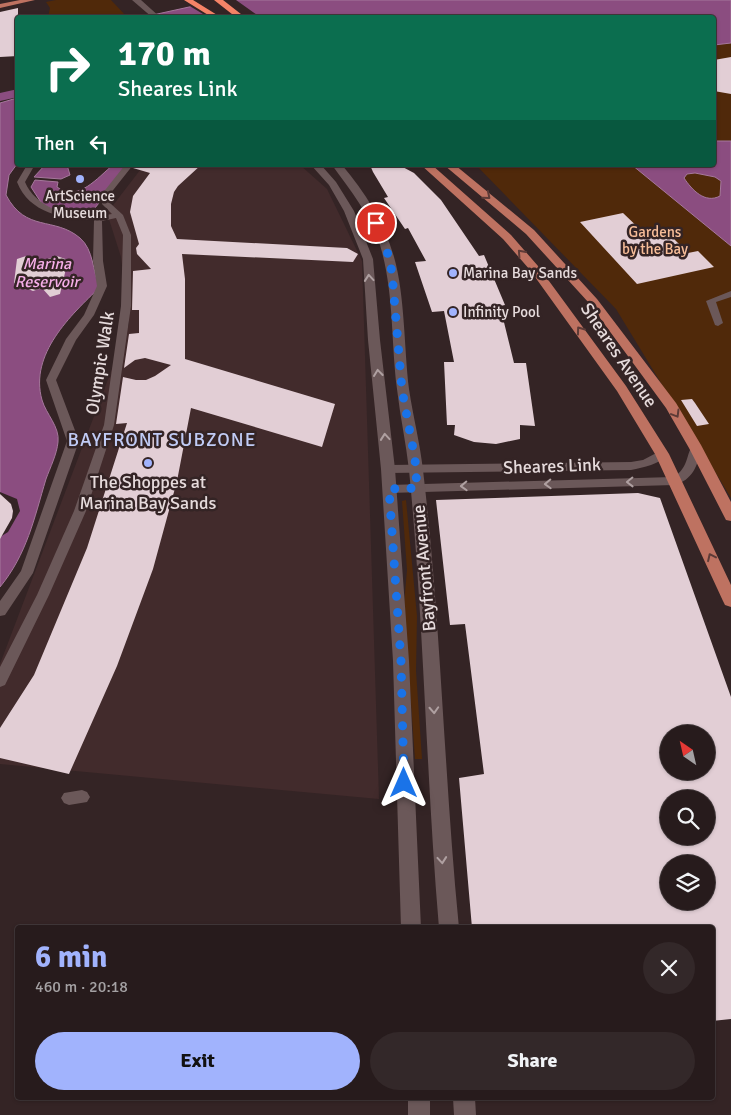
<!DOCTYPE html>
<meta charset="utf-8">
<style>
body{margin:0;font-family:Signika,sans-serif;background:#332829;color:#f1f3f6;height:100vh;display:flex;flex-direction:column;font-size:19px;white-space:nowrap}
*{box-sizing:border-box;margin:0}
p{font-size:16px;color:#a4a1a3}
.icon{flex:none;width:28px;height:28px;fill:none;stroke:currentColor;stroke-width:2;stroke-linecap:round;stroke-linejoin:round}
.map{position:relative;flex:1;overflow:hidden}
.side{position:absolute;left:15px;top:925px;width:700px;height:175px;display:flex;flex-direction:column;background:#271b1c;border-radius:5px;box-shadow:0 1px 4px #0004,0 0 0 1px #43393b}
.side>*{flex:none}
.top-card{position:absolute;left:15px;top:15px;width:701px;height:152px;border-radius:5px;box-shadow:0 1px 4px #0004,0 0 0 1px #43393b;background:#0b6e4f;color:#fff;overflow:hidden}
.needle{width:32px;rotate:326deg}
.fabs{position:absolute;left:660px;top:725px;display:grid;gap:10px}
.fabs a{display:grid;place-items:center;width:55px;height:55px;border-radius:50%;background:#271b1c;box-shadow:0 1px 4px #0004,0 0 0 1px #43393b;font-size:25px}
.pin{position:absolute;display:grid;place-items:center;width:42px;height:42px;color:#fff;margin:-21px;border:2px solid #fff;border-radius:50%;box-shadow:0 1px 5px #0007}
.me{position:absolute;width:55px;margin:-28px;rotate:0deg;stroke-linejoin:round;filter:drop-shadow(0 0 4px #0008)}
.turn{display:flex;align-items:center;gap:18px;height:105px;padding:0 20px;font-size:22px}
.turn .icon{width:65px;height:65px;stroke-width:2.5}
.turn b{display:block;font-size:35px;line-height:42px}
.then{display:flex;align-items:center;height:48px;padding:0 20px;background:#0003;gap:10px;font-size:19px}
.round{display:grid;place-items:center;flex:none;width:52px;height:52px;border-radius:26px;background:#332829}
.overview{display:flex;align-items:center;justify-content:space-between;height:85px;padding:0 20px}
h1{font-size:30px;font-weight:700;line-height:38px;color:#a1b3fd}
.action{display:flex;gap:10px;margin-top:auto;padding:10px 20px}
.action a{flex:1;height:58px;border-radius:30px;background:#a1b3fd;color:#111;font-size:20px;font-weight:700;line-height:58px;text-align:center}
.action a+a{background:#332829;color:#f1f3f6}
.map>svg:first-child{display:block}
</style>
<div class="map">
<svg width="731" height="1115" viewBox="0 0 731 1115">
<rect width="100%" height="100%" fill="#342425"/>
<path fill="#422b2c" d="M144,165H300L327,189L362,261L379,799L0,764V664L129,324L121,257L107,213Z"/>
<path fill="#50290a" d="M56,0H111L127,17H48L50,8L46,2Z
M731,43V498L616,309L476,165H714V45Z
M406,500L417,616L416,671L422,759H415L404,605L407,570L402,501Z"/>
<path fill="#8b4d80" stroke="#a6789c" fill-rule="evenodd" d="M221,0H731V43L714,45V18H139Z
M17,98V164L9,175L6,195C26,233 54,216 80,238C94,250 92,271 100,287C71,315 29,354 42,400C46,414 60,427 58,442C57,454 50,468 46,479C34,519 27,554 0,587V103Z
M714,141H731V246L632,165H714ZM695,173L715,177L721,181L720,196C705,204 692,190 684,178L687,174Z
M45,165H67L70,175L61,179L34,177Z
M113,165H129L95,208V216H78L57,211L60,209L55,206L53,207L56,209L54,210L42,204L31,187L35,180L58,182L57,187C78,203 98,177 113,165Z"/>
<path fill="#342425" d="M209,0H236L260,17H208L188,5Z
M0,492L17,499L20,511L8,532L0,537Z"/>
<g fill="none" stroke-linecap="round" stroke-linejoin="round">
<path fill="#8b4d80" fill-rule="evenodd" d="M18,89V97L0,101V93Z"/>
</g>
<path fill="#e2ced5" fill-rule="evenodd" d="M18,8V56L0,57V12Z
M731,57V94L714,91V60Z
M135,165H201L178,186L174,192L171,204V226L177,239L347,248L358,254L353,262L182,254L185,279V359L335,404L322,447L191,408L177,481L153,569L117,666L69,774L0,758V728L34,675L87,548L127,423L116,424L123,377L136,380H146L155,376L171,365L145,358L135,360L124,368L129,334L139,333V310H132L133,271L151,269L137,254L136,248L139,244L130,212L133,196L150,173L133,168Z
M370,165H399L414,173L441,200L479,256L484,255L505,305L500,306L514,363H526L535,426L520,425V439L496,444L474,442L454,435L455,425H447L444,362H454L444,311L432,312L415,262L426,261L408,228L405,229L384,198L388,197L373,172Z
M623,213L646,235L666,231L688,253L698,251L714,267L637,284L580,222Z
M26,256L32,264L57,256L68,260L60,294L50,297L42,288L33,291L14,283L17,259Z
M692,399L695,403L709,424L697,426L681,400Z
M638,493L660,498L731,697V1019L712,1021V928H472L459,778L484,774L465,624L450,625L436,500ZM669,734H706V771H669ZM669,799H706V836H669ZM669,864H706V901H669Z
M0,494L11,504L13,511L12,518L0,539Z"/>
<g fill="none" stroke-linecap="round" stroke-linejoin="round">
<path fill="#6b5859" fill-rule="evenodd" d="M63,14L70,17L71,18L61,17L60,16Z
M27,165H37L33,168L25,182C38,213 82,220 112,214L102,204V194L125,165H133L110,194V203L123,215L131,235V306L114,425L86,511L49,595L5,685L0,687V667L37,595L74,511L104,425L121,306L123,235L116,218L102,221L103,261L107,286L94,315L76,340L56,380L79,441L33,573L5,615L0,616V601L21,571L67,441L46,380L66,339L84,315L97,286L93,261L94,220C63,219 29,213 17,182Z
M731,291V297L716,302L723,323L718,326L715,325L706,301Z
M696,444L702,448C697,466 693,480 674,485L389,493L383,489L389,485L673,477C691,468 685,448 696,444Z
M662,450L666,451L668,454C659,465 644,467 631,470L388,473L382,469L388,465L631,462L643,460Z
M82,790L87,792L90,797L87,802L69,805L64,803L61,798L64,793Z"/>
<path fill="#6b5859" fill-rule="evenodd" d="M132,0H141L161,18H153Z
M311,165H321L336,182L354,211L373,259L380,340L395,469L409,661L421,928H401L393,661L381,469L368,340L363,259L344,211L329,185Z
M332,165H342C365,192 384,222 394,257C405,295 404,348 409,389C413,416 420,443 423,470C441,622 444,775 459,928H439C426,775 424,622 409,470C406,443 400,416 397,389C391,342 394,291 380,245C370,215 351,191 332,165Z
M408,1098H430V1115H408Z
M453,1098H475L476,1115H454Z"/>
<path fill="#be7261" fill-rule="evenodd" d="M20,0H35L0,8V4Z
M421,165H432L511,235L538,266L626,386L669,454L731,585V607L725,605L723,601L655,454L617,391L530,270L503,239Z
M444,165H455L534,230L597,299L676,403L701,445L731,502V521L726,520L689,448L666,408L589,303L526,234Z"/>
<path fill="#f68367" fill-rule="evenodd" d="M184,0H193L222,18H213Z
M214,0H223L246,18H237Z"/>
</g>
<defs><path id="oneway-chevron" d="M-2-3.5L2.5 0L-2 3.5" fill="none" stroke-width="1.6" stroke-linecap="round" stroke-linejoin="round" transform="scale(1.25)"/></defs>
<g stroke="#5d3b37">
<use href="#oneway-chevron" transform="translate(487 196) rotate(40)"/>
<use href="#oneway-chevron" transform="translate(521 253) rotate(-132)"/>
<use href="#oneway-chevron" transform="translate(580 330) rotate(-126)"/>
<use href="#oneway-chevron" transform="translate(676 414) rotate(59)"/>
<use href="#oneway-chevron" transform="translate(711 557) rotate(-115)"/>
</g>
<g stroke="#afa0a1">
<use href="#oneway-chevron" transform="translate(369 278) rotate(-95)"/>
<use href="#oneway-chevron" transform="translate(378 373) rotate(-97)"/>
<use href="#oneway-chevron" transform="translate(385 437) rotate(-95)"/>
<use href="#oneway-chevron" transform="translate(630 482) rotate(179)"/>
<use href="#oneway-chevron" transform="translate(548 484) rotate(178)"/>
<use href="#oneway-chevron" transform="translate(464 486) rotate(178)"/>
<use href="#oneway-chevron" transform="translate(434 710) rotate(87)"/>
<use href="#oneway-chevron" transform="translate(442 860) rotate(85)"/>
</g>
<g fill="none" stroke-linecap="round" stroke-linejoin="round">
<path stroke="#1a73e8" stroke-width="9" stroke-dasharray="0 16.2" d="M376,223L389,257L392,273L402,390L415,459L417,488L389,489L401,661L404,783"/>
</g>
<g fill="#a1b3fd" stroke="#342425" stroke-width="2">
<circle cx="80" cy="179" r="5"/>
<circle cx="453" cy="273" r="5"/>
<circle cx="453" cy="312" r="5"/>
<circle cx="148" cy="463" r="5"/>
</g>
<g text-anchor="middle" dominant-baseline="central" stroke-width="5" stroke-linejoin="round" paint-order="stroke">
<g font-size="15" fill="#e6dbdc" stroke="#342425" text-anchor="start">
<text x="80" y="196" text-anchor="middle">ArtScience<tspan x="80" dy="17">Museum</tspan></text>
<text x="463" y="273">Marina Bay Sands</text>
<text x="463" y="312">Infinity Pool</text>
</g>
<g font-size="15" fill="#f7bd98" stroke="#342425">
<text x="655" y="232">Gardens<tspan x="655" dy="17">by the Bay</tspan></text>
</g>
<g font-size="16" font-style="italic" fill="#f6aee8" stroke="#342425">
<text x="47" y="264">Marina<tspan x="47" dy="18">Reservoir</tspan></text>
</g>
<g font-size="18" fill="#e6dbdc" stroke="#342425">
<text transform="translate(619 355) rotate(56)">Sheares Avenue</text>
<text transform="translate(100 363) rotate(-81)">Olympic Walk</text>
<text transform="translate(552 466) rotate(-2)">Sheares Link</text>
<text transform="translate(424 568) rotate(-95)">Bayfront Avenue</text>
</g>
<g font-size="18" fill="#e6dbdc" stroke="#342425">
<text x="148" y="482">The Shoppes at<tspan x="148" dy="21">Marina Bay Sands</tspan></text>
</g>
<g font-size="19" letter-spacing="1" fill="#c0cbf5" stroke="#342425">
<text x="162" y="440">BAYFRONT SUBZONE</text>
</g>
</g>
</svg>
<div class="fabs">
<a><svg class="needle" viewBox="-14 -14 28 28"><path d="M0-13l5 13h-10z" fill="#e53935"/><path d="M0 13l5-13h-10z" fill="#a4a1a3"/></svg></a>
<a><svg class="icon" aria-label="search" viewBox="0 0 24 24"><circle cx="10" cy="10" r="6"/><path d="M15 15l6 6"/></svg></a>
<a><svg class="icon" aria-label="layers" viewBox="0 0 24 24"><path d="M12 4l9 5-9 5-9-5zM3 14l9 5 9-5"/></svg></a>
</div>
<div class="pin" style="left:376px;top:223px;background:#d93025"><svg class="icon" aria-label="arrive" viewBox="0 0 24 24"><path d="M6 21V4h12l-3 4 3 4H6"/></svg></div>
<svg class="me" style="left:404px;top:783px" viewBox="-20 -20 40 40"><path d="M0-17L14 15 0 8-14 15z" fill="#1a73e8" stroke="#fff" stroke-width="4"/></svg>
<div class="top-card">
<div class="turn"><svg class="icon" aria-label="right" viewBox="0 0 24 24"><path d="M7 20v-9h11M14 6l5 5-5 5"/></svg><div><b>170 m</b>Sheares Link</div></div>
<div class="then">Then<svg class="icon" aria-label="left" viewBox="0 0 24 24"><path d="M17 20v-9H6M10 6l-5 5 5 5"/></svg></div>
</div>
<section class="side">
<div class="overview"><div><h1>6 min</h1><p>460 m · 20:18</p></div><a class="round"><svg class="icon" aria-label="close" viewBox="0 0 24 24"><path d="M6 6l12 12M18 6L6 18"/></svg></a></div>
<div class="action"><a>Exit</a><a>Share</a></div>
</section>
</div>
